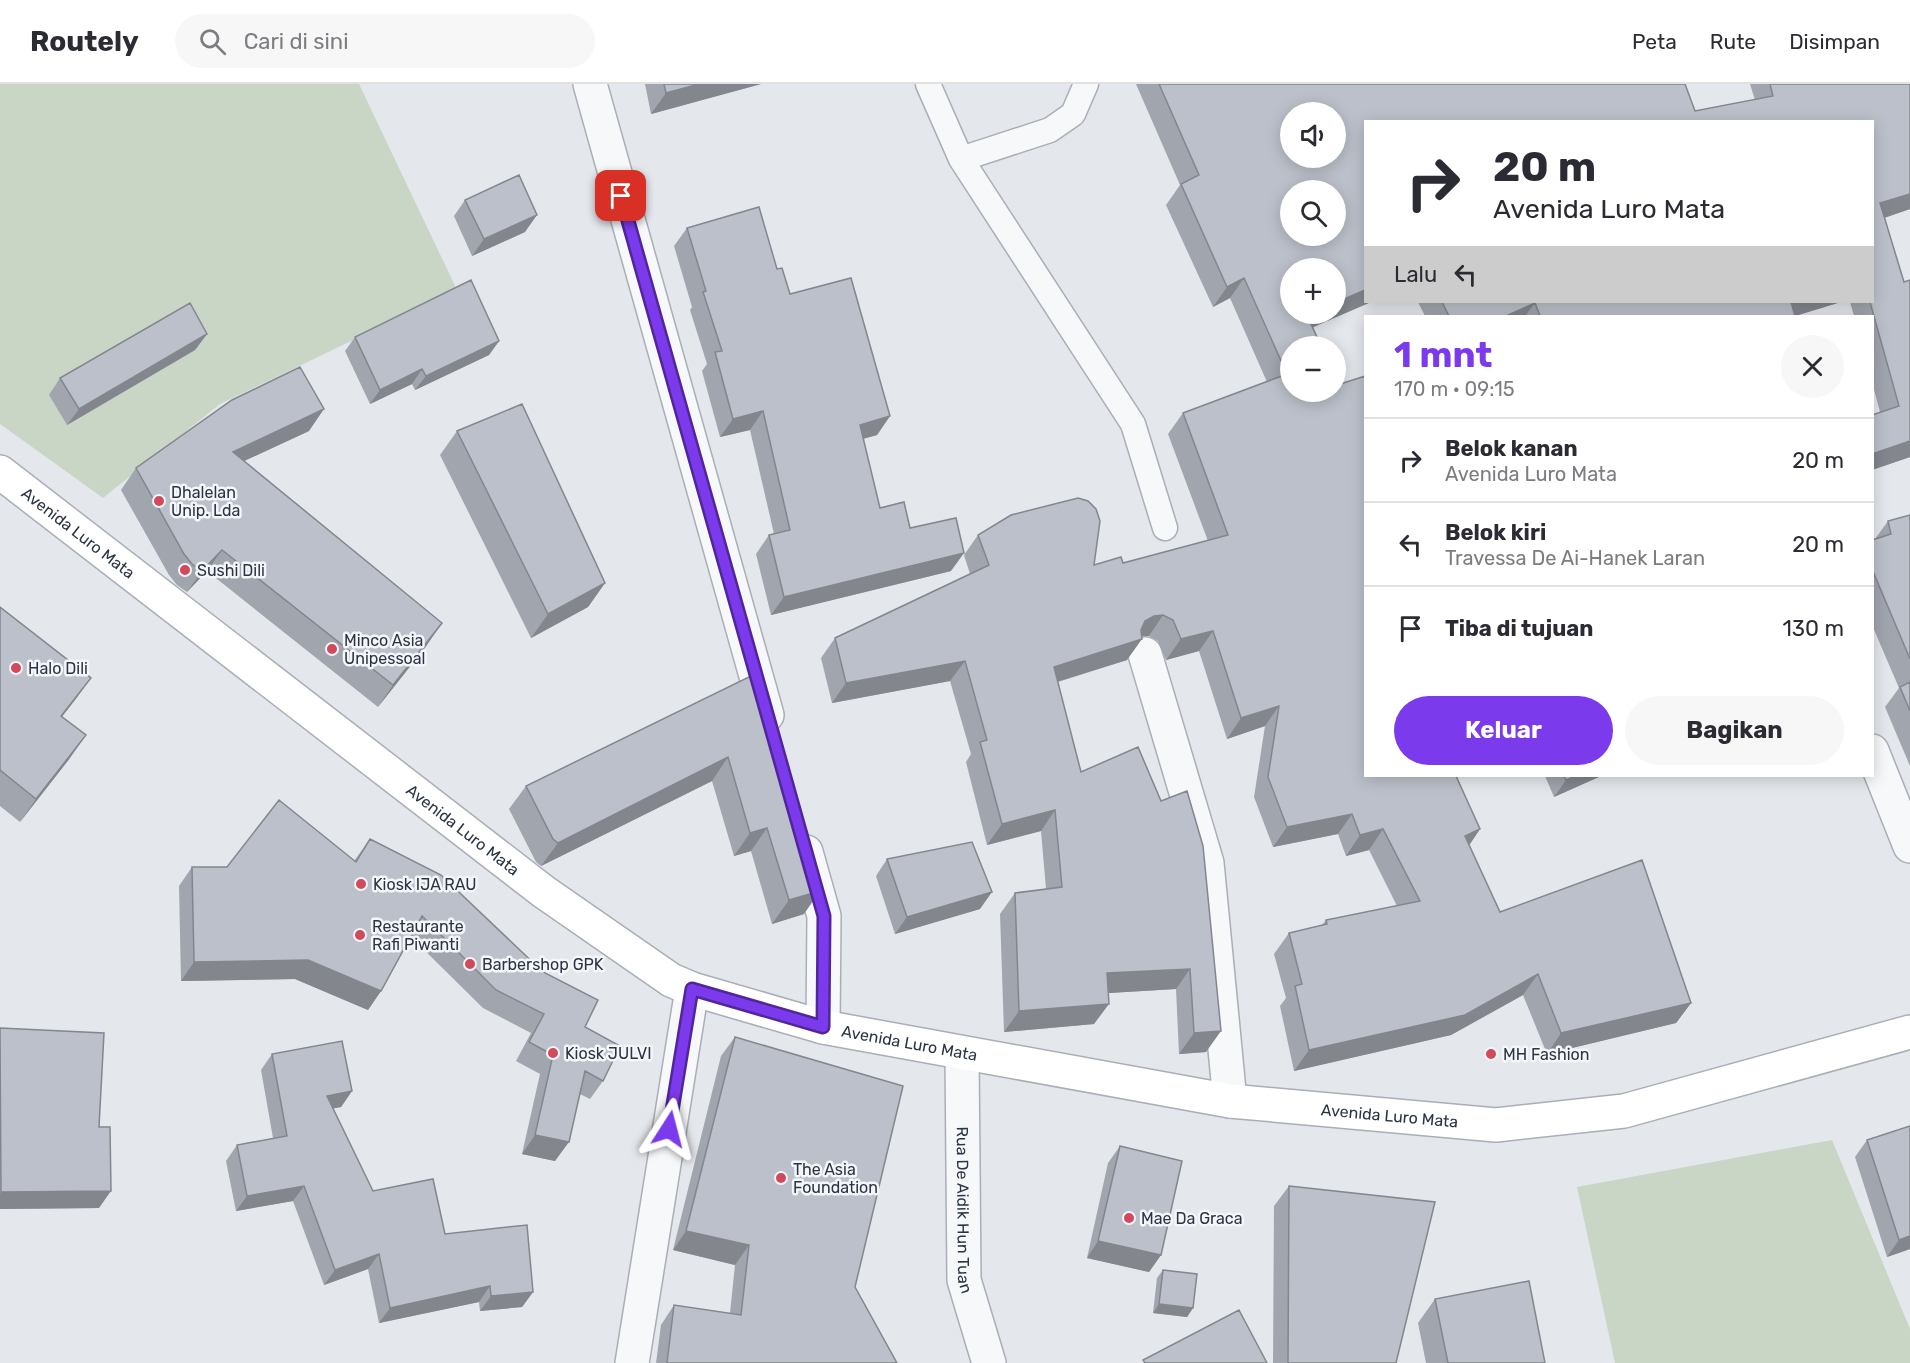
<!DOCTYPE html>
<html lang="id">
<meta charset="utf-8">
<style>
body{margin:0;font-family:Rubik,sans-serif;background:#f7f7f7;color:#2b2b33;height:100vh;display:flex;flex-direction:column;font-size:22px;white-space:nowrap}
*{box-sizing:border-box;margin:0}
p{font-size:20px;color:#7c7c81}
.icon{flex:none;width:33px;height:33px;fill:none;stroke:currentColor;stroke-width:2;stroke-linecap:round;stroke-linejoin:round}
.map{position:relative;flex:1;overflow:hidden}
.sheet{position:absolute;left:1364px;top:231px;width:510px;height:462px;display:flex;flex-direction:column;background:#fff;border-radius:0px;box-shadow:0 3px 15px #0003}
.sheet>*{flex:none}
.top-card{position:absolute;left:1364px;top:36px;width:510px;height:183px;border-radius:0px;box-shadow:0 3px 15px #0003;background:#fff;color:#2b2b33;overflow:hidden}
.controls{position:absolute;left:1280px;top:18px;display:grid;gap:12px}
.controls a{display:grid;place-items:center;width:66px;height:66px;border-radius:50%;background:#fff;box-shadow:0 3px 15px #0003;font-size:30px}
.pin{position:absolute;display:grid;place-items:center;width:51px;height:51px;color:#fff;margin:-26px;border-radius:12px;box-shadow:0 3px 9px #0006}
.me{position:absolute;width:66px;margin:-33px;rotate:9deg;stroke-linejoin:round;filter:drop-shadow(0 0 4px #0008)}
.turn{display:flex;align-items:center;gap:21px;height:126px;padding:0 30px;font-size:27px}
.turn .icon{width:78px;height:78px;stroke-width:2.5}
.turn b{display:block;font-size:42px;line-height:51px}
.then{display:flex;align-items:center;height:57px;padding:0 30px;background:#0003;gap:12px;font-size:22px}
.round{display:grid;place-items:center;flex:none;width:63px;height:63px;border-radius:32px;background:#f7f7f7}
.head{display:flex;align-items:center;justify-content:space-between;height:102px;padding:0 30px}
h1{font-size:36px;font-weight:700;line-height:45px;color:#7c3aed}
.action{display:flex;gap:12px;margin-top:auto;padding:12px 30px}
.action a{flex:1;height:69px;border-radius:36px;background:#7c3aed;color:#fff;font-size:24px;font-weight:700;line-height:69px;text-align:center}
.action a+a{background:#f7f7f7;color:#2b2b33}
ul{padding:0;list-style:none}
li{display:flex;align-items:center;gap:18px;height:84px;padding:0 30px;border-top:2px solid #e1e1e2}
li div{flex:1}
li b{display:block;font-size:22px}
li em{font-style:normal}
header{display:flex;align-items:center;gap:36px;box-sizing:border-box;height:84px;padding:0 30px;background:#fff;border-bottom:2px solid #e1e1e2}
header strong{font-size:28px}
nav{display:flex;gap:33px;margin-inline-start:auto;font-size:21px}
.search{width:420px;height:54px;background:#f7f7f7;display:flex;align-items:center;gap:15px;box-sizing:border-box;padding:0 21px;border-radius:33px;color:#7c7c81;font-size:22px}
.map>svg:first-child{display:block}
</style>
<header>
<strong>Routely</strong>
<div class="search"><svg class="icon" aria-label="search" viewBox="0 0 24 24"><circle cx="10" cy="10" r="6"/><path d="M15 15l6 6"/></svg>Cari di sini</div>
<nav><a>Peta</a><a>Rute</a><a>Disimpan</a></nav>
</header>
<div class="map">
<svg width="1910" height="1279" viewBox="0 0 1910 1279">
<rect width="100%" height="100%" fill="#e4e7ec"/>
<path fill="#c9d6c5" d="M0,0H359L457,206L220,320L103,414L0,340Z
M1832,1056L1910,1245V1279H1615L1577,1103Z"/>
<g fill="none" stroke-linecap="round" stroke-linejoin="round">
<g stroke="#a9aeb7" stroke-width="27">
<path id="service" d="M928,0L961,75L1133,340L1165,444
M961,75L1050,46L1073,30L1086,0"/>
</g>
<g stroke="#a9aeb7" stroke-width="36">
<g id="minor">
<path d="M590,0L767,631"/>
<path d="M1145,570L1207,779L1230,1017"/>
<path d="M1872,667L1910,762"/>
<path d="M806,768L824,832L823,943"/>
<path id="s1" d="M962,970L964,1196L989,1279"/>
<path d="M632,1279L692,905"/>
</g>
</g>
<g stroke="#a9aeb7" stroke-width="36">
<g id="secondary">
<path id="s2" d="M0,388L544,808L671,896L692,905L823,943L1230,1017L1496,1041L1624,1027L1910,948"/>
</g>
</g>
<use href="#service" stroke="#f7f8fa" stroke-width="24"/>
<use href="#minor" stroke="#f7f8fa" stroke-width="33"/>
<use href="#secondary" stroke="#fff" stroke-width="33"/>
</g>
<path fill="#a1a5ae" d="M645,0H761L651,30Z
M1136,0H1685L1695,27L1755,16L1750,0H1910V125L1884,134L1904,198L1910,196V373L1872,386L1880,328L1872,298V232H1854L1850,218H1872V38H1365V218H1371L1312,243L1365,692L1480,745L1469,761L1500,828L1691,919L1676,939L1547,970L1523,911L1451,951L1294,987L1280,922L1286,914L1274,870L1289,849L1322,841L1326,836L1397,822L1369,766L1346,772L1338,750L1273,763L1254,713L1265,642L1227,655L1199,567L1166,576L1158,557L1149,552H1141L1127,576L1058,598L1081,688L1161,717L1206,968L1179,970L1176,905L1108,909L1094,940L1004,948L1000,830L1015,809L1046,805L1041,747L987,761L966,678L971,670L950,597L832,619L821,574L835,554L970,490L964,471L978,451L1094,481L1123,479L1208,457L1168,350L1183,329L1267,298L1230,214L1213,223L1166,121L1180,101Z
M465,116L525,148L472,172L454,132Z
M687,144L777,185L790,210L890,332L877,351L863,355L880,424L910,444L951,487L771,531L756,470L769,451L774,450L750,346L720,353L702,287L707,280L690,226L692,223L674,162Z
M1418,218H1841L1795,232H1425Z
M207,250L195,266L67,341L49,311L60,294Z
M355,253L499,257L489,271L415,306L412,300L370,320L345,267Z
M309,347L244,377L427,561L378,623L207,487L187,508L177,501L169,491L121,406L136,384Z
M457,347L605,499L588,523L531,554L440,371Z
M1910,431V682L1885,623L1899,604L1872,541V456L1875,455L1888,437Z
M0,523L91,594L62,633L70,674L20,738L0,722Z
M759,588L804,830L772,840L751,767L734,772L712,697L541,782L536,778L509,725L526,702Z
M1545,692H1601L1554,713Z
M370,755L585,943L603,997L590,1015L580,1010L555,1077L522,1070L540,990L516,977L531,949L483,924L411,853L381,907L368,926L295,895L181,897L179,802L192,783H227L354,777Z
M887,775L980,825L895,850L876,792Z
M0,944L99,1043V1124L0,1125Z
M735,953L855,1203L897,1279H656L661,1241L674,1221L730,1229L735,1181L673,1166L721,972Z
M272,970L352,1007L341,1023L333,1024L373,1107L445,1150L533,1208L522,1223L480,1227L479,1218L379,1239L368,1185L324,1201L293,1117L236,1127L226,1077L237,1061L273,1054L261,986Z
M1910,1042V1165L1887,1173L1855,1073L1867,1056Z
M1120,1062L1161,1171L1149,1188L1087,1174L1108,1079Z
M1289,1102L1396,1279H1273L1274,1122Z
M1163,1186L1193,1224L1187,1233L1153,1229L1157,1194Z
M1435,1215L1545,1279H1426L1418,1239Z"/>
<path fill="#83868d" d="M699,0H761L651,30L666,9Z
M1910,110V125L1872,138L1880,119Z
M537,131L525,148L472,172L484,155Z
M1244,194L1230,214L1213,223L1227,203Z
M1365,206V218H1371L1293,252L1307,231L1311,230H1335V219Z
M1791,218H1841L1795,232H1781Z
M1535,219L1525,232H1506Z
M207,250L195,266L67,341L79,325Z
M499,257L489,271L415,306L426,292Z
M422,285L412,300L370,320L380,306Z
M324,325L309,347L218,389L233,368Z
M763,327L750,346L720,353L733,335Z
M890,332L877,351L847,359L860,341Z
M1910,357V373L1872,386V370Z
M222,466L207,487L187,508L202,487Z
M964,469L951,487L771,531L784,513Z
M605,499L588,523L531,554L548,530Z
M1163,531L1149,552H1139L1131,558L1145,537L1154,532Z
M442,539L427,561L378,623L393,601Z
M1213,547L1199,567L1166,576L1181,555Z
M1142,555L1127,576L1040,603L1054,583Z
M965,577L950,597L832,619L846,599Z
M91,594L75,616L45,654L61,632Z
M1279,622L1265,642L1227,655L1241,634Z
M86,651L70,674L20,738L36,715Z
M728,673L712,697L541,782L558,759Z
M1576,692H1601L1554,713L1566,696Z
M1055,726L1041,747L987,761L1002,740Z
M1352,730L1338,750L1273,763L1287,743Z
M767,744L751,767L734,772L750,749Z
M1383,745L1369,766L1346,772L1360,751Z
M1480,745L1466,766L1465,752Z
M820,807L804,830L772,840L789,816Z
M992,808L980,825L895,850L907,833Z
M308,876L381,907L368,926L295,895L181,897L194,878Z
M1190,885L1176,905L1093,910L1107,889Z
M1538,890L1523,911L1451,951L1294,987L1309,966Z
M1691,919L1676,939L1547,970L1561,949Z
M1109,920L1094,940L1004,948L1019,927Z
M1221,947L1206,968L1179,970L1194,949Z
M352,1007L341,1023L316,1028L327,1012Z
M535,1051L569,1058L555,1077L522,1070Z
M304,1102L293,1117L236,1127L247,1112Z
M111,1107L99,1124L0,1125V1110L1,1108Z
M686,1147L749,1161L735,1181L673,1166Z
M1910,1152V1165L1887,1173L1899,1156Z
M1098,1157L1161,1171L1149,1188L1087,1174Z
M379,1170L368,1185L324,1201L335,1186Z
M490,1202L479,1218L379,1239L390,1224Z
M533,1208L522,1223L480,1227L491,1212Z
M1159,1220L1193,1224L1187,1233L1153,1229Z"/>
<path fill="#bbc0ca" stroke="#83868d" stroke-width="1.5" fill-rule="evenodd" d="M664,0H699L666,9Z
M1159,0H1685L1695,27L1773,12L1770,0H1910V110L1880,119L1904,198L1910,196V357L1872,370V331L1899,322L1870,218H1872V38H1365V206L1335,219V184H1290V230H1311L1307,231L1321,262H1290V308H1335V296L1337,301L1365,292V692H1456L1480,745L1465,752L1500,828L1642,776L1691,919L1561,949L1538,890L1465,931L1309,966L1295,902L1302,900L1289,849L1327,840L1326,836L1420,817L1383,745L1360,751L1352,730L1287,743L1268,693L1279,622L1241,634L1213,547L1181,555L1173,536L1163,531L1154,532L1145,537L1141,546L1142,555L1054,583L1081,688L1138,663L1161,717L1187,707L1203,762L1221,947L1194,949L1190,885L1107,889L1109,920L1019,927L1015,809L1062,803L1055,726L1002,740L980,658L987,656L965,577L846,599L835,554L989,481L978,451L1011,431L1078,414L1088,417L1096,425L1100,437L1094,481L1121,473L1123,479L1228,451L1183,329L1287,290L1244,194L1227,203L1181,100L1199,91ZM1290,28H1335V74H1290ZM1290,106H1335V152H1290Z
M519,91L537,131L484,155L465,116Z
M759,123L777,185L782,184L790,210L851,194L890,332L860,341L880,424L904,418L910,444L956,434L964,469L784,513L769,451L790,446L763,327L733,335L715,268L722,267L703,208L706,207L687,144Z
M471,196L499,257L426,292L422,285L380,306L355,253Z
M1442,218H1793H1791L1795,232H1540L1535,219L1506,232H1449Z
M190,219L207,250L79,325L60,294Z
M300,283L324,325L233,368L442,539L393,601L222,466L202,487L192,480L184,470L136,384L232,316Z
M522,320L605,499L548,530L457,347Z
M1910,431V575L1872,485V456L1891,450L1888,437Z
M0,523L91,594L61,632L86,651L36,715L0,686Z
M759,588L820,807L789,816L767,744L750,749L728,673L558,759L553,755L526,702Z
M1910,598V627L1900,603Z
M1564,692H1576L1566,696Z
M279,716L356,778L370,755L441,791L543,888L598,916L585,943L620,962L603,997L585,987L569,1058L535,1051L553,971L529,958L544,930L496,906L422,832L381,907L308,876L194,878L192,783H227Z
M972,758L992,808L907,833L887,775Z
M0,944L104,949L99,1043H110L111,1107L1,1108Z
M735,953L903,1002L855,1203L897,1279H667L674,1221L741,1231L749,1161L686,1147Z
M342,957L352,1007L327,1012L373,1107L433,1095L445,1150L527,1141L533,1208L491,1212L490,1202L390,1224L379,1170L335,1186L304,1102L247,1112L237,1061L287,1052L272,970Z
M1910,1042V1152L1899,1156L1867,1056Z
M1120,1062L1182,1077L1161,1171L1098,1157Z
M1289,1102L1435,1118L1396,1279H1288Z
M1163,1186L1197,1190L1193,1224L1159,1220Z
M1529,1197L1545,1279H1448L1435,1215Z
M1239,1226L1267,1279H1145L1143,1276Z"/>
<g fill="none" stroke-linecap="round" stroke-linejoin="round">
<g stroke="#51269a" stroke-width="15">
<path id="route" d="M621,112L824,832L823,943L692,905L669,1045"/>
</g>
<use href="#route" stroke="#7c3aed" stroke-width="10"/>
</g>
<g fill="#d1495b" stroke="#f4f6f9" stroke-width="2">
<circle cx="159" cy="417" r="6"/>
<circle cx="185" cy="486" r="6"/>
<circle cx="332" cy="565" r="6"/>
<circle cx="16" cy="584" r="6"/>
<circle cx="361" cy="800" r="6"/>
<circle cx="360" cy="851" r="6"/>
<circle cx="470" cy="880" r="6"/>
<circle cx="553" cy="969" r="6"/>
<circle cx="1491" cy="970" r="6"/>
<circle cx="781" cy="1094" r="6"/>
<circle cx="1129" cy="1134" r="6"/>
</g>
<g text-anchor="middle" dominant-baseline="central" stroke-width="5" stroke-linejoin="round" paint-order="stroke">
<g font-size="16" fill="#2b3445" stroke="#f4f6f9" text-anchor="start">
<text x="171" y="408">Dhalelan<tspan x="171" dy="18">Unip. Lda</tspan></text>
<text x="197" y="486">Sushi Dili</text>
<text x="344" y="556">Minco Asia<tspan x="344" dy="18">Unipessoal</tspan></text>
<text x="28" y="584">Halo Dili</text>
<text x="373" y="800">Kiosk IJA RAU</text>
<text x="372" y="842">Restaurante<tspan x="372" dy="18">Rafi Piwanti</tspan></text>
<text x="482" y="880">Barbershop GPK</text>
<text x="565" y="969">Kiosk JULVI</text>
<text x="1503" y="970">MH Fashion</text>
<text x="793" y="1085">The Asia<tspan x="793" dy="18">Foundation</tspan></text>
<text x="1141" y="1134">Mae Da Graca</text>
</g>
<g font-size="16" fill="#2b3445" stroke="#f4f6f9">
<text stroke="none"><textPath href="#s2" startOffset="99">Avenida Luro Mata</textPath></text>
<text stroke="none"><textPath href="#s2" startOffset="585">Avenida Luro Mata</textPath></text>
<text stroke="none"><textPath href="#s2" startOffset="1089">Avenida Luro Mata</textPath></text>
<text stroke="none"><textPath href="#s2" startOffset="1575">Avenida Luro Mata</textPath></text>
<text stroke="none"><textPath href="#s1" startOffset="156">Rua De Aidik Hun Tuan</textPath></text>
</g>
</g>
</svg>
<div class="controls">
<a><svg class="icon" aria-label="sound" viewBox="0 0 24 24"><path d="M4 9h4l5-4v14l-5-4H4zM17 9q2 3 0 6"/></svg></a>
<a><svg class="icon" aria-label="search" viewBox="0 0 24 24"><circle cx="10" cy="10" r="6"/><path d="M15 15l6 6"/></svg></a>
<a>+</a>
<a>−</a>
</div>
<div class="pin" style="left:621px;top:112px;background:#d93025"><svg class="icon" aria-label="arrive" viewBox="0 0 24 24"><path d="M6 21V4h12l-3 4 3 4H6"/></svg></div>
<svg class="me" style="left:669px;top:1045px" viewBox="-20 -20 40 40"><path d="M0-17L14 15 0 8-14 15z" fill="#7c3aed" stroke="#fff" stroke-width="4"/></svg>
<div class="top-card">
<div class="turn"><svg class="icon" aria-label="right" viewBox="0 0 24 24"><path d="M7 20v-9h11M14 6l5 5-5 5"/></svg><div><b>20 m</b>Avenida Luro Mata</div></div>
<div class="then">Lalu<svg class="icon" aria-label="left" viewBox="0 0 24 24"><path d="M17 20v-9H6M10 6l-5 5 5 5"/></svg></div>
</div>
<section class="sheet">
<div class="head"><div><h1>1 mnt</h1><p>170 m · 09:15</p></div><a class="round"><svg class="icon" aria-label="close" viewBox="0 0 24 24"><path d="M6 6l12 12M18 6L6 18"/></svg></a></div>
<ul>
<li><svg class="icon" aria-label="right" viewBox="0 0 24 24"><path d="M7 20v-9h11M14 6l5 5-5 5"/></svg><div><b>Belok kanan</b><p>Avenida Luro Mata</p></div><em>20 m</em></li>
<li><svg class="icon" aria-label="left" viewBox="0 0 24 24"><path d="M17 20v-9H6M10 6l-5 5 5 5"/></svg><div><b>Belok kiri</b><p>Travessa De Ai-Hanek Laran</p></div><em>20 m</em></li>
<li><svg class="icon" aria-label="arrive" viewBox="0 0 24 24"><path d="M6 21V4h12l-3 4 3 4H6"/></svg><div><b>Tiba di tujuan</b></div><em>130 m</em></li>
</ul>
<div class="action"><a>Keluar</a><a>Bagikan</a></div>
</section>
</div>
